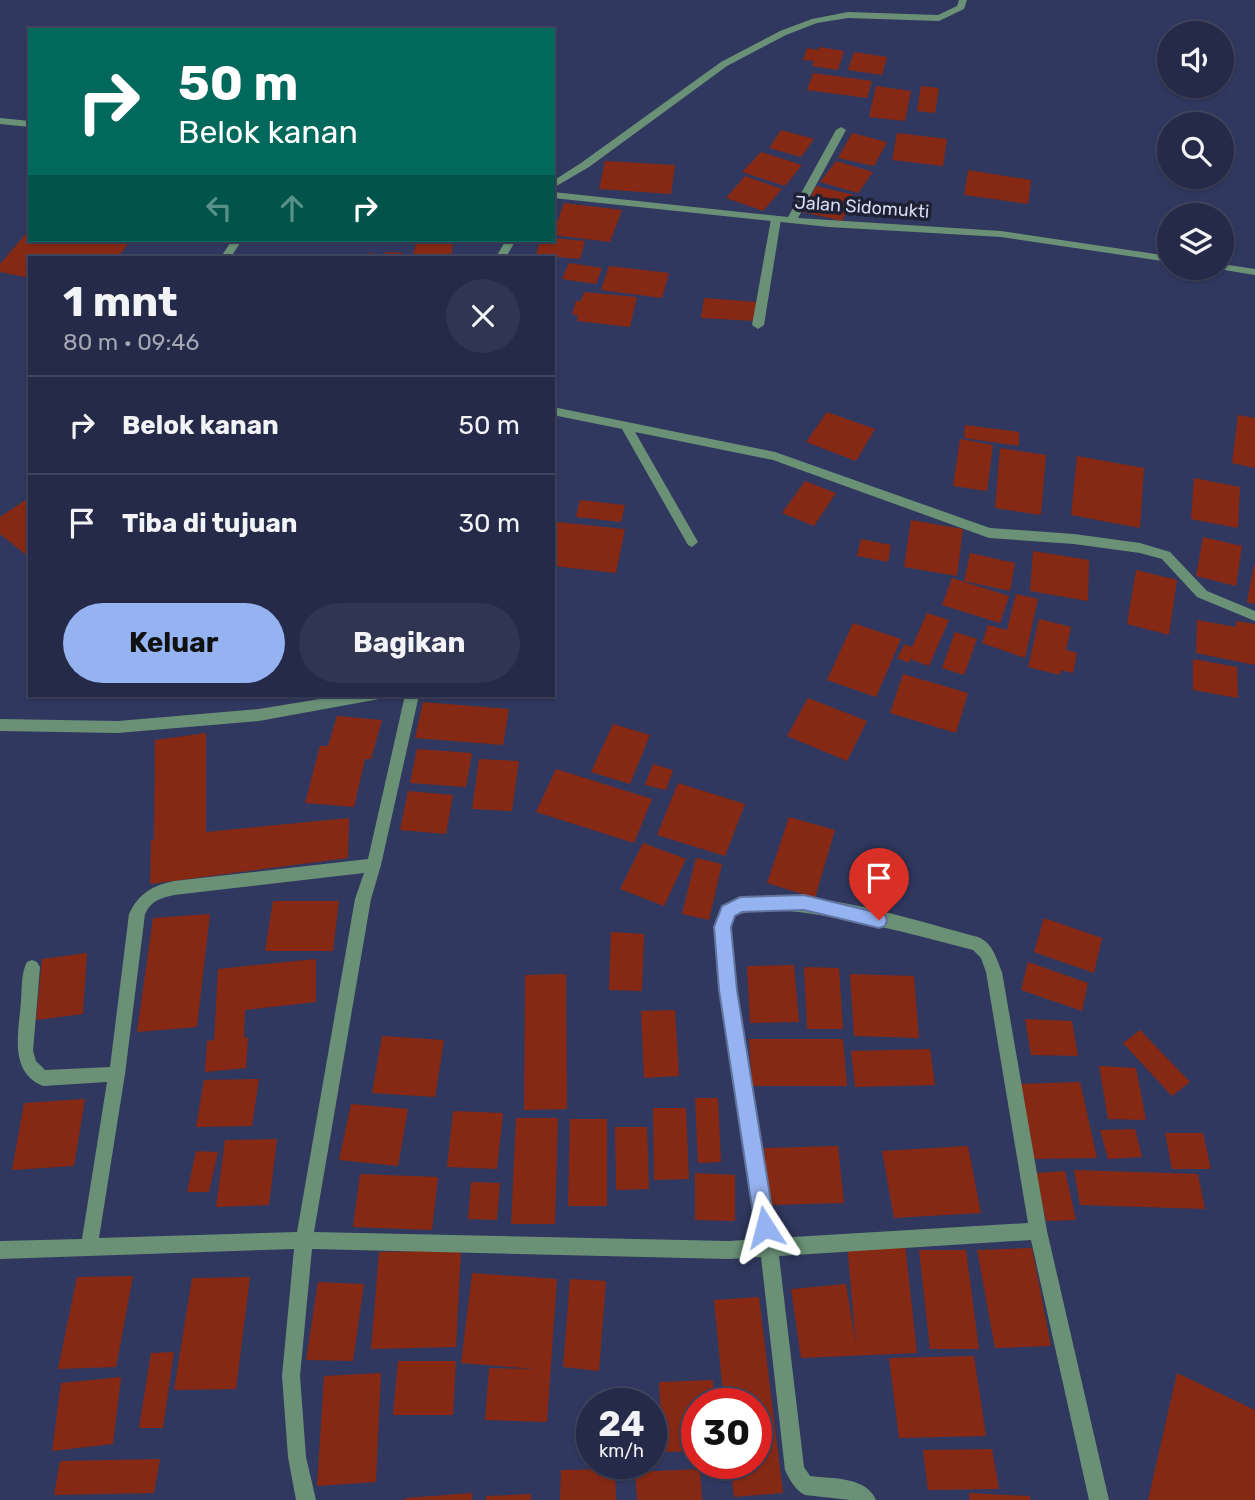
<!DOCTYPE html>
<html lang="id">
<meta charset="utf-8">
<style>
body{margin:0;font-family:Rubik,sans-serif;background:#303652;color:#f1f3f6;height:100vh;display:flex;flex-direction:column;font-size:26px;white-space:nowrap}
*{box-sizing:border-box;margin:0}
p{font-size:23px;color:#a3a7b4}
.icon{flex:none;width:38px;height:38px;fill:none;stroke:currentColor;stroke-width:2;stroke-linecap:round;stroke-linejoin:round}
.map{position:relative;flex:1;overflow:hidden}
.panel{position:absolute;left:28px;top:256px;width:527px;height:441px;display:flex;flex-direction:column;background:#242a47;border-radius:0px;box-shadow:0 2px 5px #0004,0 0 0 2px #414660}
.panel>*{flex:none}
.hud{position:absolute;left:28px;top:28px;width:527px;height:214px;border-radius:0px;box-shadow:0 2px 5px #0004,0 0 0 2px #414660;background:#00695c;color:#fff;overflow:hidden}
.buttons{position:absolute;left:1157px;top:21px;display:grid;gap:14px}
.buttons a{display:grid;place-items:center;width:77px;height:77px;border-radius:50%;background:#242a47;box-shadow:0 2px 5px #0004,0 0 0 2px #414660;font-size:35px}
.speed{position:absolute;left:576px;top:1388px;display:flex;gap:14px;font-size:35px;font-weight:700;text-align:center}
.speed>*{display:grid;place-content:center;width:91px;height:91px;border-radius:50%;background:#242a47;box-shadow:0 2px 5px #0004,0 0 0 2px #414660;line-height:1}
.speed small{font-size:18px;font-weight:400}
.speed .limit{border:10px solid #d22;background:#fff;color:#111}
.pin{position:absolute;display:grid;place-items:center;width:60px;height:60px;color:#fff;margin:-72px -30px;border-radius:50% 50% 50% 0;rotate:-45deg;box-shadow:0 0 7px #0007}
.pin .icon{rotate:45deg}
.me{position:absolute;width:77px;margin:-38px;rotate:351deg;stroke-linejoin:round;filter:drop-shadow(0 0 5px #0008)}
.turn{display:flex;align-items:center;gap:24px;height:147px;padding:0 35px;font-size:32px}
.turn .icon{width:91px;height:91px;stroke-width:2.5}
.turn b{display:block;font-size:49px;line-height:60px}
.lanes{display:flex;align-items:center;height:66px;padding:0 35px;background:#0003;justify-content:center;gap:35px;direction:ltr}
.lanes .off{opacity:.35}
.round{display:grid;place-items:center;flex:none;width:74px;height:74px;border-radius:37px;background:#303652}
.overview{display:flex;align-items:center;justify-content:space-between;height:119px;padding:0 35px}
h1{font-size:42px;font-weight:700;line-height:52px}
.action{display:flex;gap:14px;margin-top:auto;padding:14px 35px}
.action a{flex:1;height:80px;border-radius:42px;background:#95b2f1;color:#111;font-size:28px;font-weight:700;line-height:80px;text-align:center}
.action a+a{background:#303652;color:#f1f3f6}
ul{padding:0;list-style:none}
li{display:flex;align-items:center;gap:21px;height:98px;padding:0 35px;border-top:2px solid #414660}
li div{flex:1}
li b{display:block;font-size:26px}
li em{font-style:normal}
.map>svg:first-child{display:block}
</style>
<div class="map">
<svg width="1255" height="1500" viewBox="0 0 1255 1500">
<rect width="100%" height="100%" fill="#30385f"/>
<path fill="#852914" d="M819,47L844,51L838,70L812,66L814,61L803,60L807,48L818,50Z
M854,52L887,57L882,75L848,70Z
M813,73L872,81L867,98L807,90Z
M876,86L911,91L905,121L869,117Z
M921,86L939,88L935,113L917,111Z
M781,130L814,139L801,157L769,148Z
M852,133L887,142L874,166L838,158Z
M897,133L947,139L943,166L892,160Z
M761,152L802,165L785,186L742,172Z
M605,161L675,165L671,194L599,189Z
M836,161L873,172L858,193L820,182Z
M968,170L1031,180L1028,204L964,195Z
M745,176L782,189L763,211L726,198Z
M816,186L854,195L842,221L803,212Z
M564,203L622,210L610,242L553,235Z
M30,229V240H131L118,257H30V278L0,272V264Z
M553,238L585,241L580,259L536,255L540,240Z
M416,242L453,243L451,257H413Z
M386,252L403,253L402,257H367L369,253L384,255Z
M569,263L602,268L596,284L562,279Z
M609,266L669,273L662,298L601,290Z
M584,292L637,297L630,327L577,321L578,315H572L576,301H581Z
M704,298L757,302L755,321L701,318Z
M827,412L875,429L856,461L806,442Z
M1238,415L1255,418V468L1232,463Z
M965,425L1019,432V446L964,438Z
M960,439L993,445L987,491L953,486Z
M1000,448L1046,455L1041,515L995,508Z
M1077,456L1144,468L1140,528L1071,515Z
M1194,478L1240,487L1238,528L1191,519Z
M805,481L836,493L814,526L782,513Z
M30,497V558L0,534V517Z
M580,500L625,505L621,522L576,517Z
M911,520L963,529L957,576L904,567Z
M557,522L625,529L616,573L553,566V539Z
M1203,537L1242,546L1236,586L1196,576Z
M861,539L891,545L888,562L857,556Z
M1033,551L1089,560L1088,601L1030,591Z
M970,553L1015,563L1010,591L964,581Z
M1254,565H1255V604L1247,602Z
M1136,570L1177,580L1169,635L1127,624Z
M952,578L1009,596L1000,623L942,605Z
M1016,594L1038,599L1025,658L982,643L988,625L1007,630Z
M927,613L949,620L929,666L910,659L909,663L897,658L905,644L912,647Z
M1039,619L1071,627L1066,650L1077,653L1073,673L1061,670L1060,675L1028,667Z
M1197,620L1236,627V621L1255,624V665L1196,653Z
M853,623L901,639L876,697L827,680Z
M955,632L977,639L964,675L942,668Z
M1193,659L1237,667L1238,698L1193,690Z
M903,674L968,693L956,733L890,713Z
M808,698L867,721L847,761L787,736Z
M423,702L509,709L503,745L415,738Z
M337,716L382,720L371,759H365L354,807L305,803L320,746H328Z
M613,724L650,735L630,784L591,772Z
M206,733V832L349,818L348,858L150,884L151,840H154L155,740Z
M417,749L472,753L466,787L410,783Z
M479,759L519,761L512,811L472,809Z
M653,764L673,770L666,790L645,785Z
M556,769L652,799L634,843L536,812Z
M678,783L745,804L725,856L657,835Z
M408,791L453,795L446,834L400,830Z
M789,817L835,830L815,898L767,883Z
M643,843L686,859L664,906L620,889Z
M696,858L722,864L709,920L682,914Z
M273,901H339L333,951H265Z
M210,914L197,1027L137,1032L153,918Z
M1044,918L1102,938L1094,973L1034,952Z
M611,932L644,934L642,991L609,990Z
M87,953L83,1014L36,1020L42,959Z
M316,959V1002L245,1010L244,1038L248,1037L246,1068L205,1072L207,1041L214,1040L218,969Z
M1028,962L1088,983L1082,1011L1021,990Z
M794,965L799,1022L750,1023L747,966Z
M804,967L839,968L843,1029H807Z
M566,974L567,1109L524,1110L525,975Z
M850,974L914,976L919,1038L854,1036Z
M675,1010L679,1076L644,1078L641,1011Z
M1025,1019L1072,1021L1078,1056L1031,1055Z
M1140,1030L1190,1082L1172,1096L1123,1043Z
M382,1036L444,1040L435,1097L372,1093Z
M749,1039H843L847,1086H752Z
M930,1049L935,1085L855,1087L851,1051Z
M1099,1066L1136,1068L1146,1120L1108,1119Z
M259,1079L252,1126L196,1127L204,1080Z
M1080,1082L1097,1158L1031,1159L1017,1084Z
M695,1098H718L721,1162L698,1163Z
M85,1099L74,1166L12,1170L24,1103Z
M351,1104L408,1109L398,1166L339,1160Z
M653,1108H686L689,1179L654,1180Z
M453,1111L503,1113L497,1169L447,1167Z
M516,1118H558L555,1224H511Z
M570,1119H607V1206H568Z
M615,1127H647L649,1189L616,1190Z
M1135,1129L1142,1157L1108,1159L1100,1130Z
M1165,1133H1203L1211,1169H1172Z
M277,1139L269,1205L216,1207L225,1140Z
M838,1146L844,1203L769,1205L764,1148Z
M968,1146L981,1213L894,1218L882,1151Z
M196,1151L218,1152L209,1192H187Z
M1074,1170L1198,1174L1205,1209L1080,1205Z
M1065,1171L1076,1220L1046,1221L1036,1173Z
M695,1173L735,1175V1221L695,1220Z
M360,1174L438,1177L432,1230L353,1227Z
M471,1182L500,1183L497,1220L468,1219Z
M847,1243H905L917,1353L801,1358L791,1289L846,1284L856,1345Z
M1032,1248L1051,1346L995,1348L977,1250Z
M461,1250L456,1347L371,1349L379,1252Z
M919,1250H966L979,1349H930Z
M472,1273L557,1279L547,1422L485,1420L489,1368L535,1369L461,1363Z
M133,1276L116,1367L58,1369L77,1277Z
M250,1277L236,1389L174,1390L192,1278Z
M570,1279L606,1281L599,1371L563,1367Z
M318,1282L364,1284L353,1361L306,1360Z
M759,1297L783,1493L734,1497L730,1463H756V1404H724L714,1300Z
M174,1352L163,1428H139L151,1353Z
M974,1356L986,1436L899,1438L889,1358Z
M398,1361H456L453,1415H393Z
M381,1373L376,1482L317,1486L324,1376Z
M1177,1373L1255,1410V1500H1148Z
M121,1377L113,1444L52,1451L61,1383Z
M713,1380L714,1404H696V1451L663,1452L659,1382Z
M992,1449L999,1489L928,1490L923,1450Z
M160,1459L154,1493L54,1495L60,1461Z
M615,1469L616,1500H560L561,1470Z
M700,1469L702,1500H637L635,1472Z
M472,1493V1500H405V1498Z
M969,1493L1030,1496V1500H970Z
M531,1494V1500H486V1496Z"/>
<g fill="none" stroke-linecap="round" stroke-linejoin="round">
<path fill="#6a9176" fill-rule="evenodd" d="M776,216L781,219L764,325L758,329L752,325L771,219Z"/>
<path fill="#6a9176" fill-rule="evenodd" d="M959,0H967L964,9L939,21L848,18L817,23L786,35L727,66L589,167L553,188V181L581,163L721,62L780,31L812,19L848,12L938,15L957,6Z
M0,118L30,121V127L0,124Z
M841,127L846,130L798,218L1001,231L1169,256V262L1001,237L829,227L553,198V192L788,217L836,130Z
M232,240H242L231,257H221Z
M506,240H516L506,257H496Z
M1222,264L1255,269V275L1218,269L1217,268H1222Z
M553,407L775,452L990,528L1074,534L1140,543L1170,552L1207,591L1255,611V621L1197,597L1162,559L1140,553L1074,544L989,538L773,460L635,432L698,542L692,547L688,545L622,429L553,415Z
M344,695H381L379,699L374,700L259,721L118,733L0,731V719L118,721L259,709Z
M405,695H419L381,865L371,899L314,1232L729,1241L759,1239L725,1031L718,969L715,927L723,906C796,879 904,918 978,937C993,943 996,958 1002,972L1047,1231L1109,1500H1089L1031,1240L779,1256L804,1467L810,1476C832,1479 866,1476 876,1500H850L805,1495C795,1490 790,1480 785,1470L761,1257L729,1259L312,1249L300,1376L306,1457L316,1500H296L288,1457L282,1376L294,1249L0,1259V1241L82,1239L107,1082L43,1086C8,1072 19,1031 21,1001C22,988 21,973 27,962L32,960L37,962L40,967L33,1051L36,1061L45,1070L110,1067L129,914C139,893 152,886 174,881L368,859ZM364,873L355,899L297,1232L99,1238L125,1074L145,914C151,901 160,898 174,895ZM780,910C846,916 909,933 973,950L981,958L986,972L1028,1223L776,1238L741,1031L731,927L734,916L751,911Z"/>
</g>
<path fill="#95b2f1" stroke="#61749d" stroke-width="2" d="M804,895L879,913L885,915L887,920L885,926L879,928L804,910L742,912L735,916L731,927L737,990L775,1227L772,1234L765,1237L758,1234L755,1227L719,990L714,927L722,906L740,897Z"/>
<g text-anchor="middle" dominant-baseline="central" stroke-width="7" stroke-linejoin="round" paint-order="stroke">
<g font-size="18" fill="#d4dbf3" stroke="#1d2133">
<text transform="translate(862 207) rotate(4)">Jalan Sidomukti</text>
</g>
</g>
</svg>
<div class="buttons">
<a><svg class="icon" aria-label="sound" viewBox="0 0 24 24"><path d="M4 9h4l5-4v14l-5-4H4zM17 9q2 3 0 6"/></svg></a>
<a><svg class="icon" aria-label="search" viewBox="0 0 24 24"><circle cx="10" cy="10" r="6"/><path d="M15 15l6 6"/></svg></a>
<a><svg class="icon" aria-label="layers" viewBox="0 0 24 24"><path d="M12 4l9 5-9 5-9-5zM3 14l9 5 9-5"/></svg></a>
</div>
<div class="speed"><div>24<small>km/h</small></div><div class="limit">30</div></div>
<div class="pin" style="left:879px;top:920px;background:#d93025"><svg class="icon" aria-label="arrive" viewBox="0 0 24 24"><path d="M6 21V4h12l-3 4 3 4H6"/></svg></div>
<svg class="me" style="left:765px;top:1227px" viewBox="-20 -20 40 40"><path d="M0-17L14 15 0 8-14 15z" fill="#95b2f1" stroke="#fff" stroke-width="4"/></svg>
<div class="hud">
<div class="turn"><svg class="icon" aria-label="right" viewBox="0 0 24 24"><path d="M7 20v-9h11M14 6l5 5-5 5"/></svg><div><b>50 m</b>Belok kanan</div></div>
<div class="lanes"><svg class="icon off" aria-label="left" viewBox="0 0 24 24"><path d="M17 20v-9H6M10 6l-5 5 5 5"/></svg><svg class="icon off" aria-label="ahead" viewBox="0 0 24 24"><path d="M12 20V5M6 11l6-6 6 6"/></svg><svg class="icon" aria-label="right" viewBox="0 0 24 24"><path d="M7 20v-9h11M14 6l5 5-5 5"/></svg></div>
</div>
<section class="panel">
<div class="overview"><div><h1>1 mnt</h1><p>80 m · 09:46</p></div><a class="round"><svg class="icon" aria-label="close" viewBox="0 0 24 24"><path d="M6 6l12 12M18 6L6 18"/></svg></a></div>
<ul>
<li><svg class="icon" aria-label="right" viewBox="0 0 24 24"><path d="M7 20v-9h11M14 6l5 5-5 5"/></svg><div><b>Belok kanan</b></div><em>50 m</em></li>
<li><svg class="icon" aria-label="arrive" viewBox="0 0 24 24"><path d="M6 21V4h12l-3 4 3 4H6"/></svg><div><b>Tiba di tujuan</b></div><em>30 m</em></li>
</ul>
<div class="action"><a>Keluar</a><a>Bagikan</a></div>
</section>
</div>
